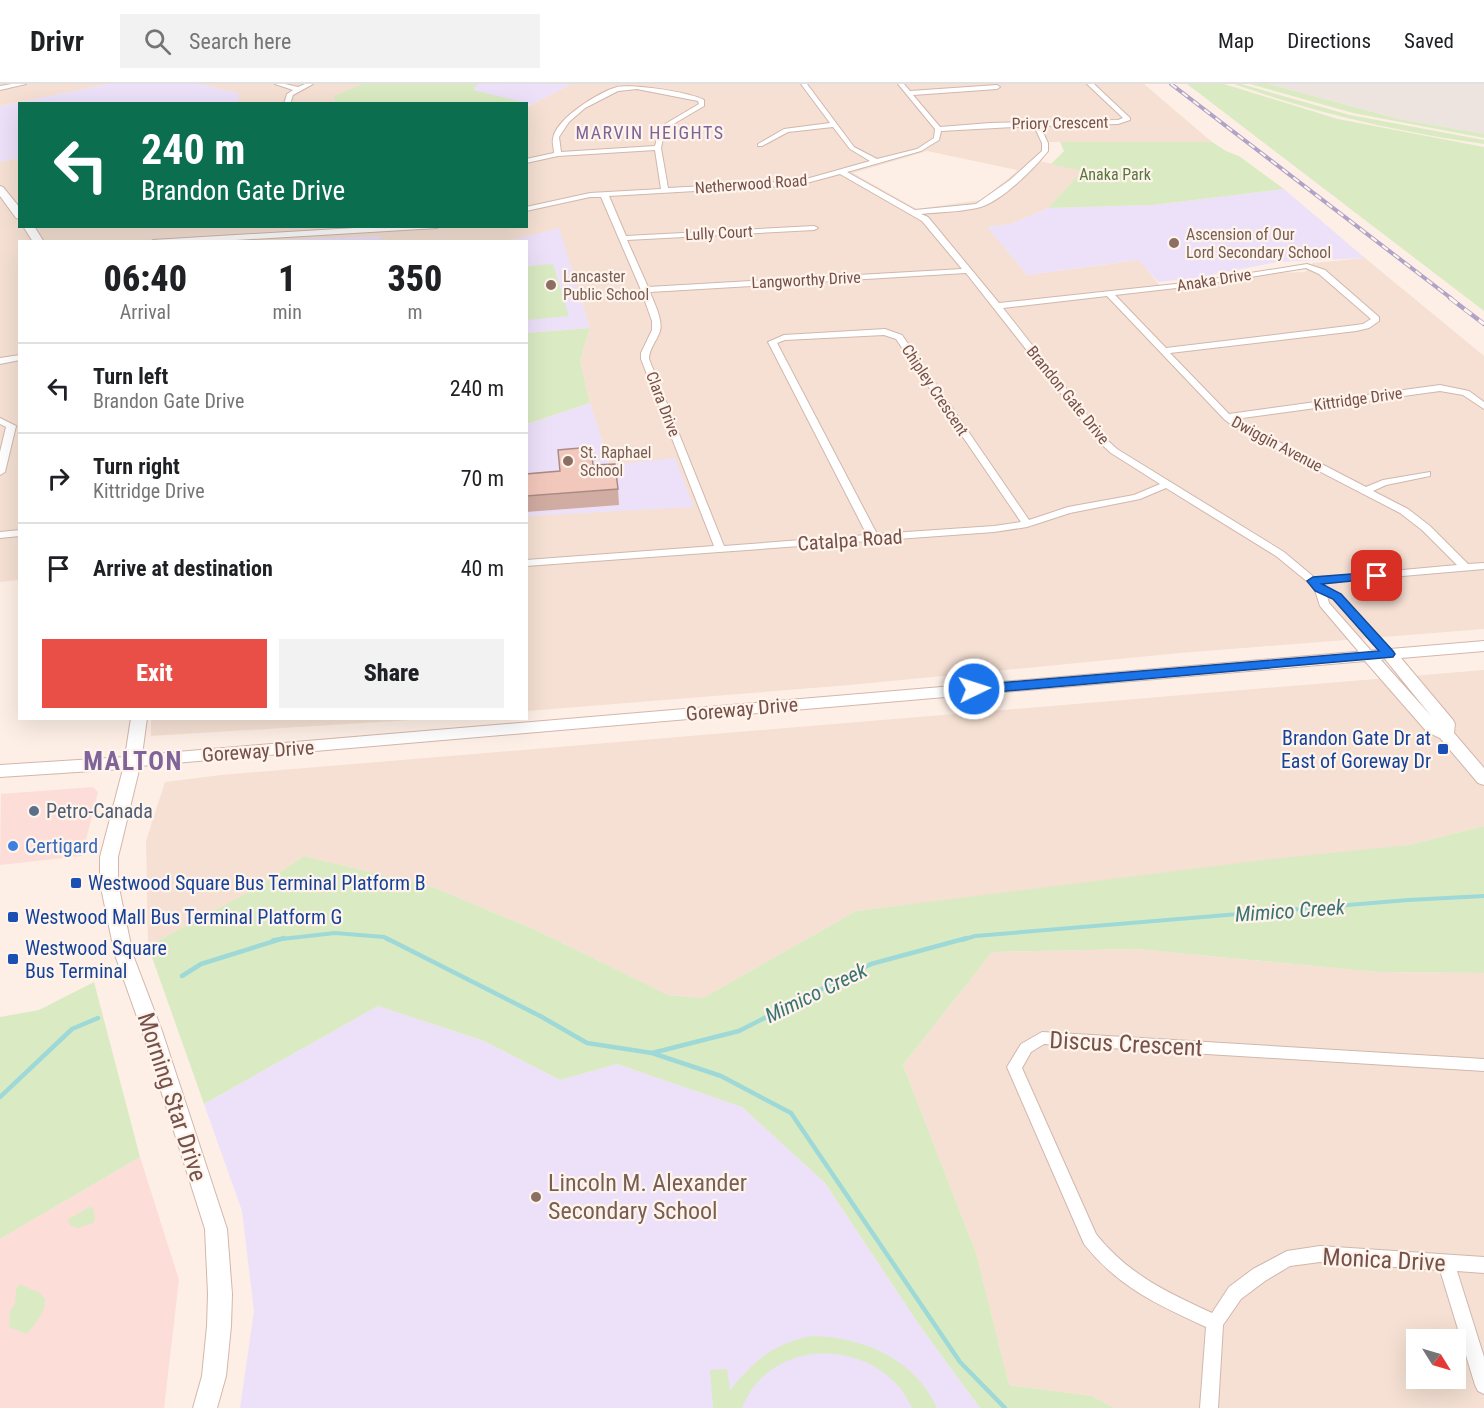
<!DOCTYPE html>
<style>
body{margin:0;font-family:"Roboto Condensed",sans-serif;background:#f2f2f2;color:#202124;height:100vh;display:flex;flex-direction:column;font-size:22px;white-space:nowrap}
*{box-sizing:border-box;margin:0}
p{font-size:20px;color:#757577}
.icon{flex:none;width:33px;height:33px;fill:none;stroke:currentColor;stroke-width:2;stroke-linecap:round;stroke-linejoin:round}
.map{position:relative;flex:1;overflow:hidden}
.side{position:absolute;left:18px;top:156px;width:510px;height:480px;display:flex;flex-direction:column;background:#fff;border-radius:0px;box-shadow:0 6px 24px #0002}
.side>*{flex:none}
.hud{position:absolute;left:18px;top:18px;width:510px;height:126px;border-radius:0px;box-shadow:0 6px 24px #0002;background:#0b6e4f;color:#fff;overflow:hidden}
.needle{width:39px;rotate:127deg}
.buttons{position:absolute;left:1406px;top:1245px;display:grid;gap:12px}
.buttons a{display:grid;place-items:center;width:60px;height:60px;border-radius:0px;background:#fff;box-shadow:0 6px 24px #0002;font-size:30px}
.pin{position:absolute;display:grid;place-items:center;width:51px;height:51px;color:#fff;margin:-26px;border-radius:12px;box-shadow:0 3px 9px #0006}
.me{position:absolute;width:66px;margin:-33px;rotate:86deg;stroke-linejoin:round;filter:drop-shadow(0 0 4px #0008)}
.turn{display:flex;align-items:center;gap:21px;height:126px;padding:0 24px;font-size:27px}
.turn .icon{width:78px;height:78px;stroke-width:2.5}
.turn b{display:block;font-size:42px;line-height:51px}
.eta{display:flex;justify-content:space-evenly;align-items:center;height:102px;text-align:center}
.eta b{font-size:36px;font-weight:800;line-height:42px}
.cta{display:flex;gap:12px;margin-top:auto;padding:12px 24px}
.cta a{flex:1;height:69px;border-radius:0px;background:#ea4f47;color:#fff;font-size:24px;font-weight:800;line-height:69px;text-align:center}
.cta a+a{background:#f2f2f2;color:#202124}
ul{padding:0;list-style:none}
li{display:flex;align-items:center;gap:18px;height:90px;padding:0 24px;border-top:2px solid #e0e0e0}
li div{flex:1}
li b{display:block;font-size:22px}
li em{font-style:normal}
header{display:flex;align-items:center;gap:36px;box-sizing:border-box;height:84px;padding:0 30px;background:#fff;border-bottom:2px solid #e0e0e0}
header strong{font-size:28px}
nav{display:flex;gap:33px;margin-inline-start:auto;font-size:21px}
.search{width:420px;height:54px;background:#f2f2f2;display:flex;align-items:center;gap:15px;box-sizing:border-box;padding:0 21px;border-radius:0px;color:#757577;font-size:22px}
.map>svg:first-child{display:block}
</style>
<header>
<strong>Drivr</strong>
<div class="search"><svg class="icon" aria-label="search" viewBox="0 0 24 24"><circle cx="10" cy="10" r="6"/><path d="M15 15l6 6"/></svg>Search here</div>
<nav><a>Map</a><a>Directions</a><a>Saved</a></nav>
</header>
<div class="map">
<svg width="1484" height="1324" viewBox="0 0 1484 1324">
<rect width="100%" height="100%" fill="#fdefe5"/>
<path fill="#f5e0d3" fill-rule="evenodd" d="M0,0H109L0,22Z
M198,0H362L335,12V20L238,19V9Z
M571,0H1144L1212,58H1043L1045,65L1034,76L1083,86L1048,124L1011,140L988,143L1027,191L1139,176L1160,202L1246,190L1305,188L1313,179L1365,174L1484,272V545L1180,569L850,601L527,627V432L693,422L610,381L590,319L580,277L590,244L559,145L504,158H381L380,152L273,158H20L19,496L0,498V78L19,74L20,142H526L527,23ZM927,67L1017,86V87L982,116L917,125L853,89Z
M1484,586V742L1409,761L856,827L703,914L668,911L536,846L435,804L304,772L256,804L148,862L146,757L165,698L221,691Z
M151,634H428V635L151,652Z
M1137,865L1378,888L1484,889V1324H1114L1092,1312L1009,1301L976,1169L903,981L992,868ZM1416,1256H1455V1294H1416Z"/>
<path fill="#fdddd8" d="M93,703L98,708L82,772L0,781L1,710Z
M140,1073L179,1196L164,1324H0V1155Z"/>
<path fill="#ede3df" d="M1268,0H1484V50L1399,35Z"/>
<path fill="#ece1f9" d="M109,0H198L239,9L238,19L20,20L19,74L0,78V22Z
M447,0H571L531,21Z
M1284,105L1365,174L1277,178L1196,194L1158,198L1138,176L1027,191L987,143L1011,140L1048,124L1153,121Z
M559,144L590,244L527,249L526,158H504Z
M381,152V157H274V156Z
M590,319L610,381L675,374L694,423L527,432V340Z
M378,922L484,957L560,996L617,980L742,1023L825,1099L920,1242L980,1324H240L254,1227L242,1127L204,1020Z"/>
<path fill="#daebc3" d="M362,0H478L473,6L526,19H335L334,12Z
M1187,0H1224L1338,35L1484,63V227Z
M1234,0H1241L1350,31L1484,56V60C1399,48 1315,29 1234,0Z
M1250,0H1268L1399,35L1484,50V54L1353,29Z
M1060,58H1212L1226,67L1239,72L1284,105L1153,121L1048,124L1082,87L1051,80L1064,67Z
M553,180L569,232L527,236V182Z
M590,244L580,277L590,319L527,340V249Z
M1484,742V889L1378,888L1137,865L992,868L903,981L976,1169L1009,1301L1092,1312L1114,1324H980L920,1242L825,1099L742,1023L617,980L560,996L484,957L378,922L204,1020L148,862L256,804L304,772L435,804L536,846L668,911L703,914L856,827L1273,775L1409,761Z
M94,898L140,1073L0,1155V933L39,926Z
M89,1123L93,1124L95,1134L93,1139L79,1144L71,1142L67,1136Z
M19,1200L38,1208L45,1214C46,1229 36,1239 27,1250L9,1243L10,1226L15,1220L16,1205Z
M812,1252C863,1253 915,1275 937,1324H912C881,1254 771,1249 742,1324H713L710,1286L727,1285L730,1306C756,1275 772,1260 812,1252Z"/>
<g fill="none" stroke-linecap="round" stroke-linejoin="round">
<path stroke="#9ed9d8" stroke-width="4" d="M273,856L335,849L384,853L389,856
M962,856L975,852L1408,816L1484,812"/>
<path stroke="#9ed9d8" stroke-width="4.5" d="M386,854L542,933L587,959L652,969L739,947L871,880L967,854
M182,892L201,880L284,854
M652,969L721,992L791,1029L960,1278L1005,1324
M0,1013L72,945L98,934"/>
<g stroke="#d1b7ad" stroke-width="2">
<path id="street" d="M12,0H26L0,6V2Z
M275,0H285L298,3L305,0H313L293,11L290,20H284L287,10L293,6Z
M801,0H807L854,63L877,75L917,65L934,54L935,45L898,0H904L910,7L997,1L1000,3L997,5L913,11L940,43L990,39L1118,36L1123,34L1087,0H1094L1130,34V36L1118,40L1040,42L1048,59V67C1034,85 999,120 977,124C959,128 939,128 921,130L928,133L999,219L1194,198L1307,180L1325,186L1379,233V237L1369,244L1356,247L1170,269L1229,330L1440,301L1469,307L1484,318V325L1463,311L1440,307L1235,335L1366,403L1383,396L1430,388V392L1386,401L1373,407L1408,425L1430,442L1468,480L1484,479V485L1321,499L1324,503L1341,510L1395,570L1389,574L1385,573L1333,514L1327,512L1329,519L1373,569L1375,572L1369,576L1365,575L1320,522L1315,506L1309,499L1276,472L1166,404L1140,415L1070,429L1027,443L994,448L526,482V476L714,462L641,275V269L652,246V237L641,206L601,113H590L526,127V123L590,109L661,105L655,66L558,72L526,79V75L554,69C554,64 552,59 553,55C555,35 599,8 617,3C634,0 689,8 704,16V22L665,45L661,64L668,104L799,97L870,77L850,65L833,43L788,48L762,62H758V60L784,45L830,39ZM637,5L698,17L699,20L660,43L655,62L561,68L559,53L569,38L585,24L618,7ZM1034,42L1042,59V67L1010,96L976,120L915,126L847,88L921,67L939,56L941,47ZM840,90L922,137L962,185L648,203L627,156L814,146L818,144L814,142L626,152L609,112L799,101ZM1306,184L1319,190L1371,235L1363,240L1356,241L1166,264L1115,211L1194,202ZM966,189L1099,358L1111,369L1160,400L1134,411L1068,423L1029,436L902,251L885,245L784,251L768,258L867,451L724,462L649,275C649,264 657,257 660,247C663,235 654,219 650,208ZM1107,212L1224,335L1234,343L1400,429L1422,446L1457,481L1315,494L1284,468L1117,365L1105,354L1003,224ZM884,251L896,255L1021,438L994,442L877,450L777,259L785,256Z
M388,142H440L437,144L202,158H150L153,156Z
M20,271V276L0,280V274Z
M0,334L16,342L5,388L0,391V368L6,343L0,340Z
M20,446V452L0,454V448Z
M1042,948L1484,975V987L1044,960L1031,968L1022,984L1096,1150C1128,1190 1166,1208 1212,1229L1229,1203L1253,1185L1287,1167L1320,1162L1484,1173V1189L1457,1187L1484,1273V1310L1478,1307L1475,1301L1440,1186L1320,1178L1290,1182L1265,1197L1241,1215L1223,1241L1218,1324H1200L1206,1243C1158,1221 1118,1203 1084,1160L1007,983L1021,960Z"/>
</g>
<g stroke="#d4b6ab" stroke-width="2">
<path id="secondary" d="M0,102L3,103L20,124V135L16,134L0,112Z
M23,142H34L44,158H33Z
M1484,557V567L1401,574L1453,636L1455,640L1454,649L1484,684V701L1478,699L1440,654L1427,648L1365,577L140,682L118,773V799L133,871L162,947L227,1145L232,1210L231,1242L226,1292L217,1324H193L202,1292L207,1242L208,1210L205,1145L142,947L115,871L100,799V773L123,685L0,693V681L125,673L131,634H147L142,671ZM1385,575L1432,633L1381,576Z"/>
</g>
<use href="#street" fill="#fff" fill-rule="evenodd"/>
<use href="#secondary" fill="#fff" fill-rule="evenodd"/>
<g stroke="#b0a3c7" stroke-width="4">
<path id="rail-far1" d="M1171,0L1452,215"/>
</g>
<g stroke="#b0a3c7" stroke-width="4.5">
<path id="rail" d="M1450,214L1484,240"/>
</g>
<use href="#rail-far1" stroke="#fff4ec" stroke-width="2" stroke-dasharray="7" stroke-linecap="butt"/>
<use href="#rail" stroke="#fff4ec" stroke-width="3" stroke-dasharray="9" stroke-linecap="butt"/>
</g>
<path fill="#d1aca2" d="M593,381L618,405L619,421L526,428V390L560,387Z"/>
<path fill="#f3c8bc" stroke="#aa8c84" stroke-width="1.5" d="M591,363L593,381L615,380L618,405L526,412V390L560,387L558,366Z"/>
<path fill="#1a73e8" stroke="#114b97" stroke-width="1.5" d="M1377,488L1381,489V494L1322,500L1341,510L1393,567L1395,570L1393,573L974,610L968,605L974,601L1379,567L1333,515L1315,507L1307,497L1313,493Z"/>
<g fill="#8d6e63" stroke="#fff4ec" stroke-width="2">
<circle cx="1174" cy="159" r="6"/>
<circle cx="551" cy="201" r="6"/>
<circle cx="568" cy="377" r="6"/>
<circle cx="536" cy="1113" r="6"/>
</g>
<g fill="#1a4fb4" stroke="#fff4ec" stroke-width="2">
<rect x="1437" y="659" width="12" height="12" rx="3"/>
<rect x="70" y="793" width="12" height="12" rx="3"/>
<rect x="7" y="827" width="12" height="12" rx="3"/>
<rect x="7" y="869" width="12" height="12" rx="3"/>
</g>
<circle fill="#5c6f8a" stroke="#fff4ec" stroke-width="2" cx="34" cy="727" r="6"/>
<circle fill="#3f7fe0" stroke="#fff4ec" stroke-width="2" cx="13" cy="762" r="6"/>
<g text-anchor="middle" dominant-baseline="central" stroke-width="4.5" stroke-linejoin="round" paint-order="stroke">
<g font-size="16" fill="#765149" stroke="#fff4ec">
<text transform="translate(1060 39) rotate(-1)">Priory Crescent</text>
<text transform="translate(751 100) rotate(-4)">Netherwood Road</text>
<text transform="translate(719 149) rotate(-3)">Lully Court</text>
<text transform="translate(806 196) rotate(-3)">Langworthy Drive</text>
<text transform="translate(1214 196) rotate(-9)">Anaka Drive</text>
<text transform="translate(935 306) rotate(56)">Chipley Crescent</text>
<text transform="translate(1068 311) rotate(51)">Brandon Gate Drive</text>
<text transform="translate(1358 315) rotate(-8)">Kittridge Drive</text>
<text transform="translate(663 320) rotate(69)">Clara Drive</text>
<text transform="translate(1277 360) rotate(28)">Dwiggin Avenue</text>
</g>
<g font-size="16" fill="#58773e" stroke="#fff4ec">
<text x="1115" y="90">Anaka Park</text>
</g>
<g font-size="16" fill="#785e54" stroke="#fff4ec" text-anchor="start">
<text x="1186" y="150">Ascension of Our<tspan x="1186" dy="18">Lord Secondary School</tspan></text>
<text x="563" y="192">Lancaster<tspan x="563" dy="18">Public School</tspan></text>
<text x="580" y="368">St. Raphael<tspan x="580" dy="18">School</tspan></text>
</g>
<g font-size="18" letter-spacing="1.5" fill="#7f649a" stroke="#fff4ec">
<text x="650" y="48">MARVIN HEIGHTS</text>
</g>
<g font-size="20" fill="#765149" stroke="#fff4ec">
<text transform="translate(850 456) rotate(-4)">Catalpa Road</text>
<text transform="translate(742 625) rotate(-5)">Goreway Drive</text>
<text transform="translate(258 667) rotate(-4)">Goreway Drive</text>
</g>
<g font-size="20" fill="#164399" stroke="#fff4ec" text-anchor="start">
<text x="1431" y="654" text-anchor="end">Brandon Gate Dr at<tspan x="1431" dy="23">East of Goreway Dr</tspan></text>
<text x="88" y="799">Westwood Square Bus Terminal Platform B</text>
<text x="25" y="833">Westwood Mall Bus Terminal Platform G</text>
<text x="25" y="864">Westwood Square<tspan x="25" dy="23">Bus Terminal</tspan></text>
</g>
<g font-size="20" fill="#4e5e75" stroke="#fff4ec" text-anchor="start">
<text x="46" y="727">Petro-Canada</text>
</g>
<g font-size="20" fill="#366cbe" stroke="#fff4ec" text-anchor="start">
<text x="25" y="762">Certigard</text>
</g>
<g font-size="21" font-style="italic" fill="#3a7574" stroke="#fff4ec">
<text transform="translate(1290 827) rotate(-4)">Mimico Creek</text>
<text transform="translate(816 909) rotate(-26)">Mimico Creek</text>
</g>
<g font-size="24" fill="#765149" stroke="#fff4ec">
<text transform="translate(1126 960) rotate(3)">Discus Crescent</text>
<text transform="translate(172 1013) rotate(72)">Morning Star Drive</text>
<text transform="translate(1384 1176) rotate(3)">Monica Drive</text>
</g>
<g font-size="24" fill="#785e54" stroke="#fff4ec" text-anchor="start">
<text x="548" y="1099">Lincoln M. Alexander<tspan x="548" dy="28">Secondary School</tspan></text>
</g>
<g font-size="26" font-weight="bold" letter-spacing="1.5" fill="#7f649a" stroke="#fff4ec">
<text x="133" y="677">MALTON</text>
</g>
</g>
</svg>
<div class="buttons">
<a><svg class="needle" viewBox="-14 -14 28 28"><path d="M0-13l5 13h-10z" fill="#e53935"/><path d="M0 13l5-13h-10z" fill="#757577"/></svg></a>
</div>
<div class="pin" style="left:1377px;top:492px;background:#d93025"><svg class="icon" aria-label="arrive" viewBox="0 0 24 24"><path d="M6 21V4h12l-3 4 3 4H6"/></svg></div>
<svg class="me" style="left:974px;top:605px" viewBox="-20 -20 40 40"><circle r="17" fill="#1a73e8" stroke="#fff" stroke-width="3"/><path d="M0-11L8 9 0 5-8 9z" fill="#fff"/></svg>
<div class="hud">
<div class="turn"><svg class="icon" aria-label="left" viewBox="0 0 24 24"><path d="M17 20v-9H6M10 6l-5 5 5 5"/></svg><div><b>240 m</b>Brandon Gate Drive</div></div>
</div>
<section class="side">
<div class="eta">
<div><b>06:40</b><p>Arrival</p></div>
<div><b>1</b><p>min</p></div>
<div><b>350</b><p>m</p></div>
</div>
<ul>
<li><svg class="icon" aria-label="left" viewBox="0 0 24 24"><path d="M17 20v-9H6M10 6l-5 5 5 5"/></svg><div><b>Turn left</b><p>Brandon Gate Drive</p></div><em>240 m</em></li>
<li><svg class="icon" aria-label="right" viewBox="0 0 24 24"><path d="M7 20v-9h11M14 6l5 5-5 5"/></svg><div><b>Turn right</b><p>Kittridge Drive</p></div><em>70 m</em></li>
<li><svg class="icon" aria-label="arrive" viewBox="0 0 24 24"><path d="M6 21V4h12l-3 4 3 4H6"/></svg><div><b>Arrive at destination</b></div><em>40 m</em></li>
</ul>
<div class="cta"><a>Exit</a><a>Share</a></div>
</section>
</div>
